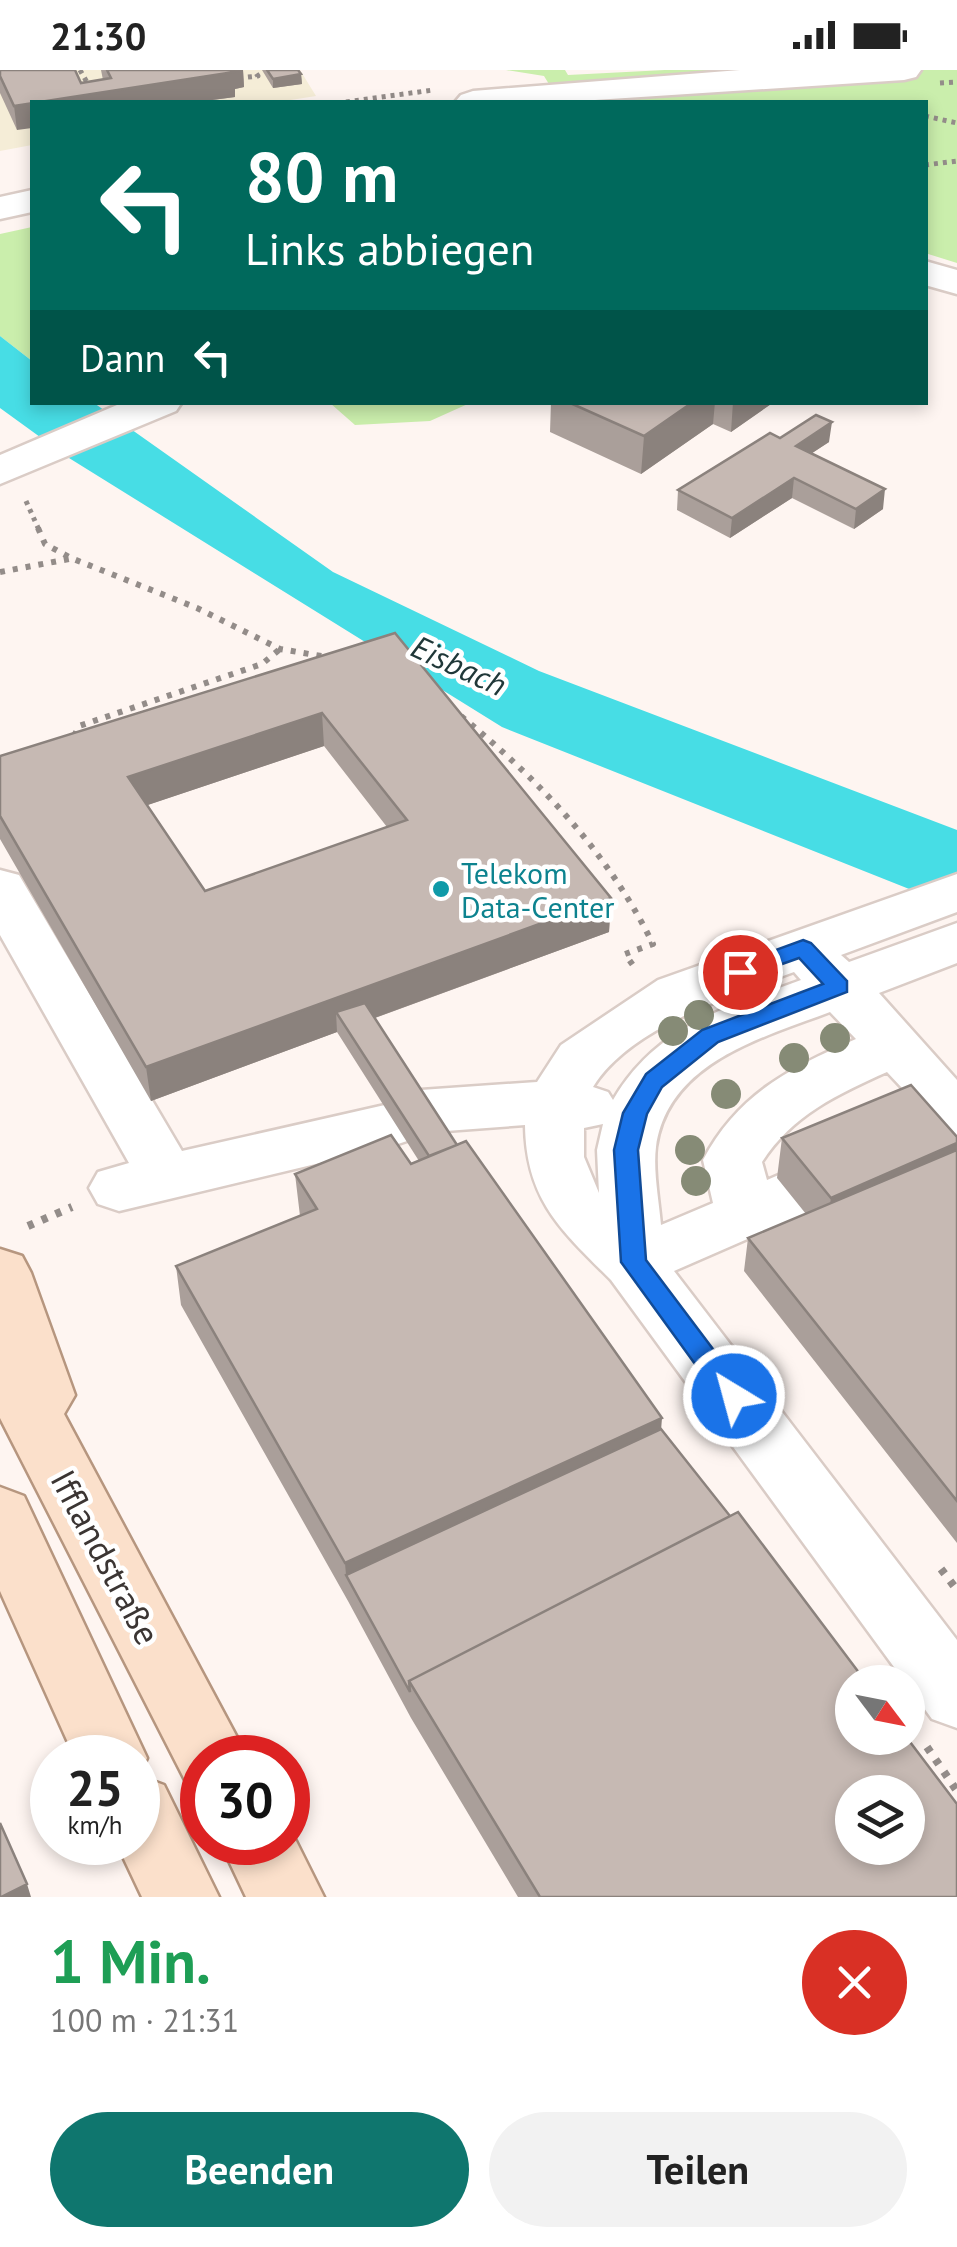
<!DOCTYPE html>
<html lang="de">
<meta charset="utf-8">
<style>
body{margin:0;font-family:"PT Sans",sans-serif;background:#f2f2f2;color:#222;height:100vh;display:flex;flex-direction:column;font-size:38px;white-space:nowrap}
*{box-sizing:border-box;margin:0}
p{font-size:32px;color:#767676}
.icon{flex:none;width:55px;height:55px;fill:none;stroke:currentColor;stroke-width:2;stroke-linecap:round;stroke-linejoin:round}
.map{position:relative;height:1827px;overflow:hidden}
.sheet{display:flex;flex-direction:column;background:#fff;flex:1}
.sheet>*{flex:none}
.hud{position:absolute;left:30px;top:30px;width:898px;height:305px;border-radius:0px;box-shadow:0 5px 15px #0003;background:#00695c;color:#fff;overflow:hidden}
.needle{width:65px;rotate:122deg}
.fabs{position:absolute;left:835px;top:1595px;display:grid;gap:20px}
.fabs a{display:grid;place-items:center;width:90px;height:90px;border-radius:50%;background:#fff;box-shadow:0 5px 15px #0003;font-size:50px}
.speed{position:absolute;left:30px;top:1665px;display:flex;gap:20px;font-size:50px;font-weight:700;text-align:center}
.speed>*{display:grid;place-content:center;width:130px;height:130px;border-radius:50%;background:#fff;box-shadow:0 5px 15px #0003;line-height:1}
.speed small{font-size:25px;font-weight:400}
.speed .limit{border:15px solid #d22;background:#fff;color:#111}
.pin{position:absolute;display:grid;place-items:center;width:85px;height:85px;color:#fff;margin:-42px;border:5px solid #fff;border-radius:50%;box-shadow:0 2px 10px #0007}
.me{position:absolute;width:110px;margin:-55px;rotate:323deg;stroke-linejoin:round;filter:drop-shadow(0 0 8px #0008)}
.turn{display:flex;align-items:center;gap:35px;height:210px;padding:0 50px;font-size:45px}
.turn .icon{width:130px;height:130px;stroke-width:2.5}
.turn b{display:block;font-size:70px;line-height:85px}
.then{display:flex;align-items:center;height:95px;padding:0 50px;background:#0003;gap:20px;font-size:38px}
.round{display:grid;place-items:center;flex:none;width:105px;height:105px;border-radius:52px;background:#f2f2f2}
.headline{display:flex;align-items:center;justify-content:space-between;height:170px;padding:0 50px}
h1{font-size:60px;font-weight:700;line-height:75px;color:#1e9e55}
.primary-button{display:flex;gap:20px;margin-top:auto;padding:20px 50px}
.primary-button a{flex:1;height:115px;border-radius:60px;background:#0f766e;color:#fff;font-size:40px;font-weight:700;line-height:115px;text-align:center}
.primary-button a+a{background:#f2f2f2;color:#222}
.status{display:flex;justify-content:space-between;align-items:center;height:70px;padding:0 50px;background:#fff;direction:ltr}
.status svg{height:28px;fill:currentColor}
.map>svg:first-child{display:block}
</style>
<div class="status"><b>21:30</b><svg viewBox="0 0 49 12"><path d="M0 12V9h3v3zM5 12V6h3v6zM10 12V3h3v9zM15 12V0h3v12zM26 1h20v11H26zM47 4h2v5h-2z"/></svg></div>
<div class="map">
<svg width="957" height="1827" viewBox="0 0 957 1827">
<rect width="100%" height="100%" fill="#fef5f1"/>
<path fill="#f5edd7" d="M0,0H300L316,26L278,32H32V75L0,81Z"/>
<path fill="#caeeac" d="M506,0H565L568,5L665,0H957V193L925,183V32H560L544,6Z
M32,157V291L0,266V164Z
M330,333H470L430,351L355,355Z"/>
<path fill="#47dde5" d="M0,266L32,291V332L94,333L333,502L539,601L957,760V838L502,657L69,388L0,338Z"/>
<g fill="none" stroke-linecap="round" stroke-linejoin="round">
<g stroke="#daccc6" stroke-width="5">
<path id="minor" d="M740,0H921L916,7L904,10L564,32H455L461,25L473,21Z
M32,120V142L0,149V127Z
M925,191L957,200V224L925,215Z
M124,332H182L176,341L0,414V385Z
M0,800L19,805L182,1081L398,1032L421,1020L537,1012L561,975L658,910L957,804V842L841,885L849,892L957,853V893L879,923L957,1010V1065L943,1084L674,1201L957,1570V1658L932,1649L611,1210C561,1160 526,1130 525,1055L419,1063L416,1068L395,1075L119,1141L98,1134L89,1118L98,1102L129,1093L0,865ZM794,902L801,910C724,939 657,955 613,1030L608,1022L593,1017C630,957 731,926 794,902ZM830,942L856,969C790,998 738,1024 703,1090L713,1133L661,1155C659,1130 653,1101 656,1077C668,992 762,968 830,942ZM887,1002L903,1019L909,1043L901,1052L767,1110L762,1092C792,1045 838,1024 887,1002ZM603,1054L597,1080L599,1123L584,1087V1058Z"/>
</g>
<g stroke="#b6967f" stroke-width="5">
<path id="major" d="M0,1179L22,1186L31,1203L75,1325L64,1344L248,1688H202V1718L186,1712L0,1348Z
M0,1417L24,1426L147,1688L139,1706L164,1715L219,1827H142L116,1772H138V1688H75L0,1521Z
M288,1755L324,1827H246L220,1772H288Z"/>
</g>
<path stroke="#938c89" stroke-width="5" stroke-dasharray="4 5" stroke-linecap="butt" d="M80,0L89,16
M239,8L258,6L254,0
M940,13L957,12
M346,32L433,20
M925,46L957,53
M925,95L957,91
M26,431L39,460"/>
<path stroke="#938c89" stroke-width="6" stroke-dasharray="5 8" stroke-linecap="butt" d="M38,458L45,474L71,488L197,538L280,579L327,587
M0,502L69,489
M461,646C540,711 607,781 653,874L625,884L635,898
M74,666L79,656L262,594L280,579"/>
<path stroke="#938c89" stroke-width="8" stroke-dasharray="6 9" stroke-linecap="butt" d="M28,1156L72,1137
M941,1499L957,1520
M927,1677L957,1721"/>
<use href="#minor" fill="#fff" fill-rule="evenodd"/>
<use href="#major" fill="#fbe0cb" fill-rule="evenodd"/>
</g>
<g fill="#868b76">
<circle cx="738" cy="928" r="15"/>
<circle cx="699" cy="945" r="15"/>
<circle cx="673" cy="961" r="15"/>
<circle cx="835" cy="968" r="15"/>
<circle cx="794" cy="988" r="15"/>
<circle cx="726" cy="1024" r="15"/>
<circle cx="690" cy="1080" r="15"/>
<circle cx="696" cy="1111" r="15"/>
</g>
<path fill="#aa9f9a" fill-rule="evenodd" d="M0,0L81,13L103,10L101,0H243L244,17L235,19V27L197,32H32L17,60L0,23Z
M262,0H298L301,4L302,14L273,18Z
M551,332H774L731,362L713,354L641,404L550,362Z
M780,368L829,372L812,383L883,439L854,459L792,428L730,468L677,440L678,420Z
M395,563L611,828L609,862L375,948L457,1075L661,1359L957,1827H518L411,1648L348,1531L181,1235L176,1196L300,1146L295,1104L411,1094L419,1091L337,962L151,1031L0,769V686ZM324,676L387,757L205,821L147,735Z
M957,1067V1473L744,1201L748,1168L806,1144L777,1108L782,1068Z"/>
<path fill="#8b827d" d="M230,0H243L244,17L235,19V27L197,32H34Z
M301,4L302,14L273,18V9Z
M32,33V58L17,60L14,36Z
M693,332H715L713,354L641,404L644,366Z
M733,332H774L731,362Z
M832,352L829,372L794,395L796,376Z
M794,408L792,428L730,468L732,448Z
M885,419L883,439L854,459L856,439Z
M322,643L324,676L133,740L128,707Z
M611,828L609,862L347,958L336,942L337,962L151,1031L146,997Z
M957,1073V1091L825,1168L831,1128Z
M662,1348L659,1386L346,1505L345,1493Z
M27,1814L31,1827H1Z"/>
<path fill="#c6b9b3" stroke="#8b827d" stroke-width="2.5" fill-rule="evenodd" d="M0,0H75L81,13L111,8L107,0H232L234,2L14,36L0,6Z
M267,0H298L301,4L273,9Z
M568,332H693L644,366Z
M816,345L832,352L796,376L885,419L856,439L794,408L732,448L678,420L770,363L780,368Z
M395,563L611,828L146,997L0,746V686ZM322,643L407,750L205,821L128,707Z
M365,933L457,1075L429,1086L336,942Z
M911,1015L957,1067V1073L831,1128L782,1068Z
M391,1065L411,1094L466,1071L662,1348L345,1493L176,1196L317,1139L295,1104Z
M957,1080V1431L748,1168Z
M661,1359L730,1446L409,1611L410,1622L346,1505Z
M738,1442L866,1612H852V1668H907L957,1734V1827H540L409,1611ZM852,1722H908V1778H852Z
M0,1753L27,1814L1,1827H0Z"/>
<path fill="#1a73e8" stroke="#114b97" stroke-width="2.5" d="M803,870L811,873L847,911V922L718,972L662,1017L647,1044L638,1080L646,1190L743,1319L747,1326L743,1334H724L621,1192L614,1080L623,1043L646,1004L702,960L823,914L799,888L740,909L729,902L732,896Z"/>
<circle fill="#0f9aa8" stroke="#fff" stroke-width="4" cx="441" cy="819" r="10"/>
<g text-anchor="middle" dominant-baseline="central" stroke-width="9" stroke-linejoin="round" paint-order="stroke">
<g font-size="30" fill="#0d838f" stroke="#fff" text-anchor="start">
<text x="461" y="802">Telekom<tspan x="461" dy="34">Data-Center</tspan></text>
</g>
<g font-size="32" font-style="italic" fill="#203839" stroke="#fff">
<text transform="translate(459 595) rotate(25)">Eisbach</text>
</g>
<g font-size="35" fill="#3b3533" stroke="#fff">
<text transform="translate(106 1487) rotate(62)">Ifflandstraße</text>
</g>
</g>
</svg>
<div class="fabs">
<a><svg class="needle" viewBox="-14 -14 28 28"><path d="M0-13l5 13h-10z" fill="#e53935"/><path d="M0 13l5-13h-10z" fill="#767676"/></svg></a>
<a><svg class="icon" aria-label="layers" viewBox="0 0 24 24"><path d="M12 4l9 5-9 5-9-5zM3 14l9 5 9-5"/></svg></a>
</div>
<div class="speed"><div>25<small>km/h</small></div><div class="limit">30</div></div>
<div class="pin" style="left:740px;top:902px;background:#d93025"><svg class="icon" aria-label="arrive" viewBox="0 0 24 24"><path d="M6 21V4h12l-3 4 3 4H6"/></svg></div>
<svg class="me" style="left:734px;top:1326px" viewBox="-20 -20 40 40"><circle r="17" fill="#1a73e8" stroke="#fff" stroke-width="3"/><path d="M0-11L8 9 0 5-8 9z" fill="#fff"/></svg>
<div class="hud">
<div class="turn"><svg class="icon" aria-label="left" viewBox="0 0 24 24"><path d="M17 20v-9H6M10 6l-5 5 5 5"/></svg><div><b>80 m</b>Links abbiegen</div></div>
<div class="then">Dann<svg class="icon" aria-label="left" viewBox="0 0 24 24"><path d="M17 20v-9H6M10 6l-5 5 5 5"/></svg></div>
</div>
</div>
<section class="sheet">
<div class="headline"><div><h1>1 Min.</h1><p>100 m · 21:31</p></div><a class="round" style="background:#d93025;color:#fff"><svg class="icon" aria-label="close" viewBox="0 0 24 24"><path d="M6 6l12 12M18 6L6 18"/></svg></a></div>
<div class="primary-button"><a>Beenden</a><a>Teilen</a></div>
</section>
